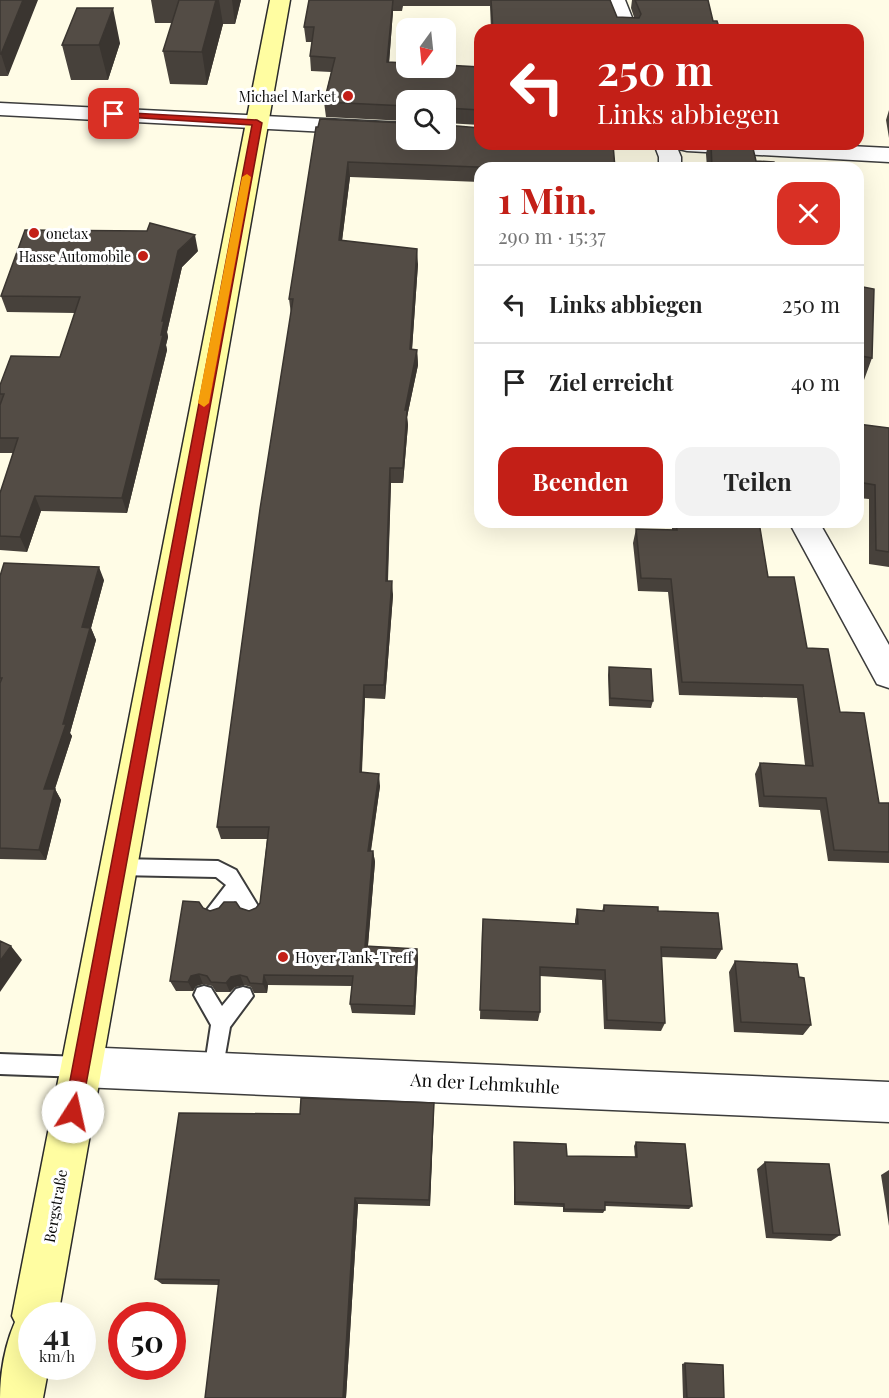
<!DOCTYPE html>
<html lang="de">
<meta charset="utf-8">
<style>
body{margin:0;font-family:"Playfair Display",serif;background:#f2f2f2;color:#222;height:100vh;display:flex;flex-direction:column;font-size:22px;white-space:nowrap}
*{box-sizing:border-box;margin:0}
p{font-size:20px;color:#767676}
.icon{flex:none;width:33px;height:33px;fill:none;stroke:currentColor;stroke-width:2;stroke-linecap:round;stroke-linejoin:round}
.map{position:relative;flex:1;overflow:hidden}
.details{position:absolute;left:474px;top:162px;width:390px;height:366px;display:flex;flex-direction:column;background:#fff;border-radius:18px;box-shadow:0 6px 24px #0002}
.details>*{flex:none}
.guide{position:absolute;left:474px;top:24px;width:390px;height:126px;border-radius:18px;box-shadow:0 6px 24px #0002;background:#c31f17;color:#fff;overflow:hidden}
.needle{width:39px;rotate:195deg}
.tools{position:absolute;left:396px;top:18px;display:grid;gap:12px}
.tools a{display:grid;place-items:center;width:60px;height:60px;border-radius:12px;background:#fff;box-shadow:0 6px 24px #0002;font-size:30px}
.speed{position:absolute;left:18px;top:1302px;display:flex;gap:12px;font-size:30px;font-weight:700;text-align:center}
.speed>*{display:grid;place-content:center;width:78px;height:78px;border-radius:50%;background:#fff;box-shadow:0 6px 24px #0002;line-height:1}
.speed small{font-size:15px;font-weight:400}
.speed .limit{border:9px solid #d22;background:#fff;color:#111}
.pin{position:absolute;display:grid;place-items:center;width:51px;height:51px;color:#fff;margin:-26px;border-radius:12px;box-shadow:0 3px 9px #0006}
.me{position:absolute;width:66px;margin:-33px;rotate:10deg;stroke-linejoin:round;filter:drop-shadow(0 0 4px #0008)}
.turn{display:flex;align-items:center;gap:21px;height:126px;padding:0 24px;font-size:27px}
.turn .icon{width:78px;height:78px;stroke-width:2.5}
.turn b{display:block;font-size:42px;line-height:51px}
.round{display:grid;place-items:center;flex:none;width:63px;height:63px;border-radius:18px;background:#f2f2f2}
.headline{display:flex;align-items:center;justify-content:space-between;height:102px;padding:0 24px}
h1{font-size:36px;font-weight:700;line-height:45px;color:#c31f17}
.cta{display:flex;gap:12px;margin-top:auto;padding:12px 24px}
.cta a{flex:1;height:69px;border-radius:18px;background:#c31f17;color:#fff;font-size:24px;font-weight:700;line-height:69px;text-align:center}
.cta a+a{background:#f2f2f2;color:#222}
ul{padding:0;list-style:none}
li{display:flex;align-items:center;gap:18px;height:78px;padding:0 24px;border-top:2px solid #e0e0e0}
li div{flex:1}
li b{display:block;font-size:22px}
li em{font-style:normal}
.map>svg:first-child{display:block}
</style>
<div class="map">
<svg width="889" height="1398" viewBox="0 0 889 1398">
<rect width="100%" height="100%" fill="#fffce6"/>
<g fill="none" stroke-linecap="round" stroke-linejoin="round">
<g stroke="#3c3c3c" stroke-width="4">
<path id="service" d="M117,859L218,861L236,870L261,911L259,917L252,920L245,917L235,901L222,917L215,920L208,917L206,911L226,885L216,877L117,875L111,873L108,867L111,861Z
M204,986L211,988L222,1006L236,989L243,987L250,989L253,996L230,1027L221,1078L214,1081L207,1078L204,1071L211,1025L194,995L197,988Z
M0,1054L81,1057L88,1060L91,1067L88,1074L81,1077L0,1074Z"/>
</g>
<g stroke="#3c3c3c" stroke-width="3">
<path id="minor" d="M605,0H625L637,30H617Z
M0,103L406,123V136L0,115Z
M654,144H810L889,148V162L687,151L679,149L676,145L681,157V168H659V157Z
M789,522H819L889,645V688L877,684Z
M81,1047L889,1082V1122L81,1087L67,1081L61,1067L67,1053Z"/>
</g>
<g stroke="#2b2b2b" stroke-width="3">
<path id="secondary" d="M270,0H290L58,1316H32V1366H49L43,1398H0C0,1373 5,1345 15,1322L12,1316Z"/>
</g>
<use href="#service" fill="#fff" fill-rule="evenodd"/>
<use href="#minor" fill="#fff" fill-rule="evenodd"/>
<use href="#secondary" fill="#fffda1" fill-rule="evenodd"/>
</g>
<path fill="#47413b" d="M0,0L8,76H0Z
M151,0H241L235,24H223L207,85L170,84L163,51L172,23H155Z
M309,0H610L617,17H634L631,8L632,0H708L713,21L720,30H491L490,6H403L402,11H393L389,62L480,67V125L446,123L406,100V121L326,117L324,102L331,72L311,71L310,56L312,42H306L304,27Z
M120,43L108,80H71L62,45Z
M889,110V138L886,120Z
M405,123L615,168H480V182L350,177L342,241L418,264L412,349L417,350L418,365L407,417L408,425L403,483H391L388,581L393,595L385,699L365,698L362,772L380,786L371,851H373L375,862L368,946L417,949L418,959L415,1015L352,1013L350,1004L352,986L268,985L267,993H254L251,987L244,985L235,987L230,992H216L212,986L203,984L196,986L193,991H176L170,981L203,908L210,911L240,908L249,911L256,908L260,903L267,839H221L217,827L291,314L289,299L316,127Z
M708,144H752L756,161L775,168H707L706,154Z
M198,251L182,267L167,332L168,337L166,345L167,350L127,513L41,511L27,552L0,550V493L13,453H0V385L60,357L75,313L7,312L1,296Z
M858,286L872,358L864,380L861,379L860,402L858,408Z
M858,424L889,428V567L869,564V499L858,498Z
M672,522H759L768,577L840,712L879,803H889V863L828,861L820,810L759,807L755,774L760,763L805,765L797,698L679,695L668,592L638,591L633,543L636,529L672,530Z
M0,576L104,580L91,628L96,640L70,733L72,736L55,789L61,800L46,860L0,859Z
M609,667L653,701L651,708L609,706L608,675Z
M604,905L658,911L722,949L716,959L661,957L665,1023L661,1031L604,1029L602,980L540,976V1012L538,1021L480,1019L482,930L575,924V920L577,909L602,911Z
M735,961L799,977L811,1025L803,1035L734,1032L729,972Z
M434,1103L430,1206L358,1204L346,1398H205L219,1285L162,1284L155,1279Z
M514,1142L567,1156L635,1157L634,1146L636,1142L692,1206L689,1209L605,1206V1210L603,1213L563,1212V1207L514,1205Z
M765,1162L840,1235L831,1241L766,1238L757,1169Z
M889,1170V1226L881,1175Z
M685,1363L724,1398H683L682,1364Z"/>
<path fill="#3a3530" d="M23,0H38L8,76L1,54Z
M216,0H219L223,24L207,85L202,52Z
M232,0H241L235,24Z
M393,0V11L388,77L387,62Z
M113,8L120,43L108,80L99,45Z
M348,162L350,177L340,256L339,240Z
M195,235L198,251L182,267L167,332L168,337L166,345L167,350L127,513L122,498L161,335L162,321L178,251Z
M417,249L418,264L411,364L410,349Z
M417,350L418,365L407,417L408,425L403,483V468L405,410Z
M390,468L391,483L387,595L386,581Z
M35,496L41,511L27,552L20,537Z
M99,567L104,580L91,628L96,640L70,733L72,736L51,800L44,789L63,724L82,627Z
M392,581L393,595L385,699L384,685Z
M364,685L365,698L361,784L360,772Z
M379,774L380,786L369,862L368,851Z
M55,789L61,800L46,860L39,850Z
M373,851L375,862L367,956L365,946Z
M11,946L22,960L0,992V961Z
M417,949L418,959L415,1015L414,1006Z
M199,974L203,984L196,986L193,991L188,982L191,976Z
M240,975L244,985L235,987L230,992L226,983L231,977Z
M264,975L268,985L267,993L263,984Z
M434,1103V1112L430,1206L429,1200Z
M355,1198L358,1204L346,1398H343Z"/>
<path fill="#534c45" stroke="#3a3530" stroke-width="1.5" d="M0,0H23L1,54H0Z
M179,0H216L202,52L163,51Z
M309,0H393L387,62L406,63V68H446V65L480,67V110L446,108V100H406V107V106L324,102L335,58L310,56L314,27H304Z
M491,0H610L617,17L639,18L641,14L635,0H708L713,21H717L720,30H493Z
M77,8H113L99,45H62Z
M320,119L405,123L406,122V140H446V125L480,128V144H613L615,168H503L348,162L339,240L417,249L410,349L417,350L405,410H407L403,468H390L386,581H392L384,685H364L360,772L379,774L368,851H373L365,946L417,949L414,1006L350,1004L353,976L264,975L263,984L250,983L247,977L240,975L231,977L226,983L211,982L207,976L199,974L191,976L188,982L170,981L183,901L199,902L203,908L210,911L219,908L224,902H236L240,908L249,911L256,908L260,903L269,827H217L260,509L293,299H289L316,127H318Z
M711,144H752L756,161L774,162L775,168H712Z
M150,223L195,235L178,251L162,321H164L161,335H163L122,498L35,496L20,537L0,536V493L18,438H0V405L4,394H0V385L11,356L60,357L80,297L1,296L25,230L147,231Z
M858,286L874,289L872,358L861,356L860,402H858Z
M858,424L889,428V552L876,550L875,485L858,482Z
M676,522H759L768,577H794L807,648L828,649L840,712L864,713L879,803H889V852L834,850L826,798L764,796L760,763L813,766L803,685L682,682L671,579L641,578L636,529L677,530Z
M4,563L99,567L82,627L90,628L63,724H66L44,789H55L39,850L0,848V683L2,678H0V576Z
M609,667L651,669L653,701L610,698Z
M604,905L658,907V911L718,913L722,949L661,947L665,1023L607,1020L605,970L540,967V1012L480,1010L483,919L578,924L577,909L604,911Z
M0,941L11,946L0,961Z
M735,961L797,964L799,977L804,978L811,1025L741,1022Z
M301,1098L434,1103L429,1200L355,1198L343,1398H205L219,1280L155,1279L179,1113L300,1114Z
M514,1142L566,1144L567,1156L637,1157L636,1142L685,1144L692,1206L605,1202V1210L564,1209V1204L515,1202Z
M765,1162L829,1164L840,1235L773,1233Z
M685,1363L723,1365L724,1398H687Z"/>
<path fill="#c31f17" stroke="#7f140f" stroke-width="1.5" d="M114,112L257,120L262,123L81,1112L79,1118L73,1120L67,1118L64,1112L252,125L111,116V113Z"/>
<path fill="#f59e0b" d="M247,174L251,177L209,403L204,407L198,403L242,177Z"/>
<g fill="#c31f17" stroke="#fff" stroke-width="2">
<circle cx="348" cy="96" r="6"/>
<circle cx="34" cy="233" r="6"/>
<circle cx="143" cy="256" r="6"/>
<circle cx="283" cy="957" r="6"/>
</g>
<g text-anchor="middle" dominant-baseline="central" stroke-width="6" stroke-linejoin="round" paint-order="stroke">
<g font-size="14" fill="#090909" stroke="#fff" text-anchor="end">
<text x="336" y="96">Michael Market</text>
<text x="46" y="233" text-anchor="start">onetax</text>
<text x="131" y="256">Hasse Automobile</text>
</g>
<g font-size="15" fill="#090909" stroke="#fff" text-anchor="start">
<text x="295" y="957">Hoyer Tank-Treff</text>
</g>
<g font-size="15" fill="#090909" stroke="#fff">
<text transform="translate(55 1206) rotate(-80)">Bergstraße</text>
</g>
<g font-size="18" fill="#090909" stroke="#fff">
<text transform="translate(485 1083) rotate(3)">An der Lehmkuhle</text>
</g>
</g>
</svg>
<div class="tools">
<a><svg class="needle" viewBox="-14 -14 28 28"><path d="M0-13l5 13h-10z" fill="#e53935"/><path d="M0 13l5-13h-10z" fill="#767676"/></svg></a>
<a><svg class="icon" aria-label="search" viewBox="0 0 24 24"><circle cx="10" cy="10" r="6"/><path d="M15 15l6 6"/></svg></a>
</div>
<div class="speed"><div>41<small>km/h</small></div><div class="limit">50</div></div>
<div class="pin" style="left:114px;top:114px;background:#d93025"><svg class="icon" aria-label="arrive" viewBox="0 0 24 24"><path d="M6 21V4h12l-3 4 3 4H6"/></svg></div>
<svg class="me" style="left:73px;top:1112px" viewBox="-20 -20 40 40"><circle r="19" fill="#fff"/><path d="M0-13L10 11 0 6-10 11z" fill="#c31f17"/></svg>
<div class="guide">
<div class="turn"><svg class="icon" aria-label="left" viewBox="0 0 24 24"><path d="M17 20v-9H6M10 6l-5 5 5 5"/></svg><div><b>250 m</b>Links abbiegen</div></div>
</div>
<section class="details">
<div class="headline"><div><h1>1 Min.</h1><p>290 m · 15:37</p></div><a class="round" style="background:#d93025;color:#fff"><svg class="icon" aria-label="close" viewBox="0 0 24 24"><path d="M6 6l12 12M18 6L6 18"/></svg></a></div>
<ul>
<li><svg class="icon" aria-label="left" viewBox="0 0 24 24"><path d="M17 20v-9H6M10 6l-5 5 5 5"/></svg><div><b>Links abbiegen</b></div><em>250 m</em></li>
<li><svg class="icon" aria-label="arrive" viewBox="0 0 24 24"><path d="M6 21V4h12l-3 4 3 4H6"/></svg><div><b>Ziel erreicht</b></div><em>40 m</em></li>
</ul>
<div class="cta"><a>Beenden</a><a>Teilen</a></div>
</section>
</div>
